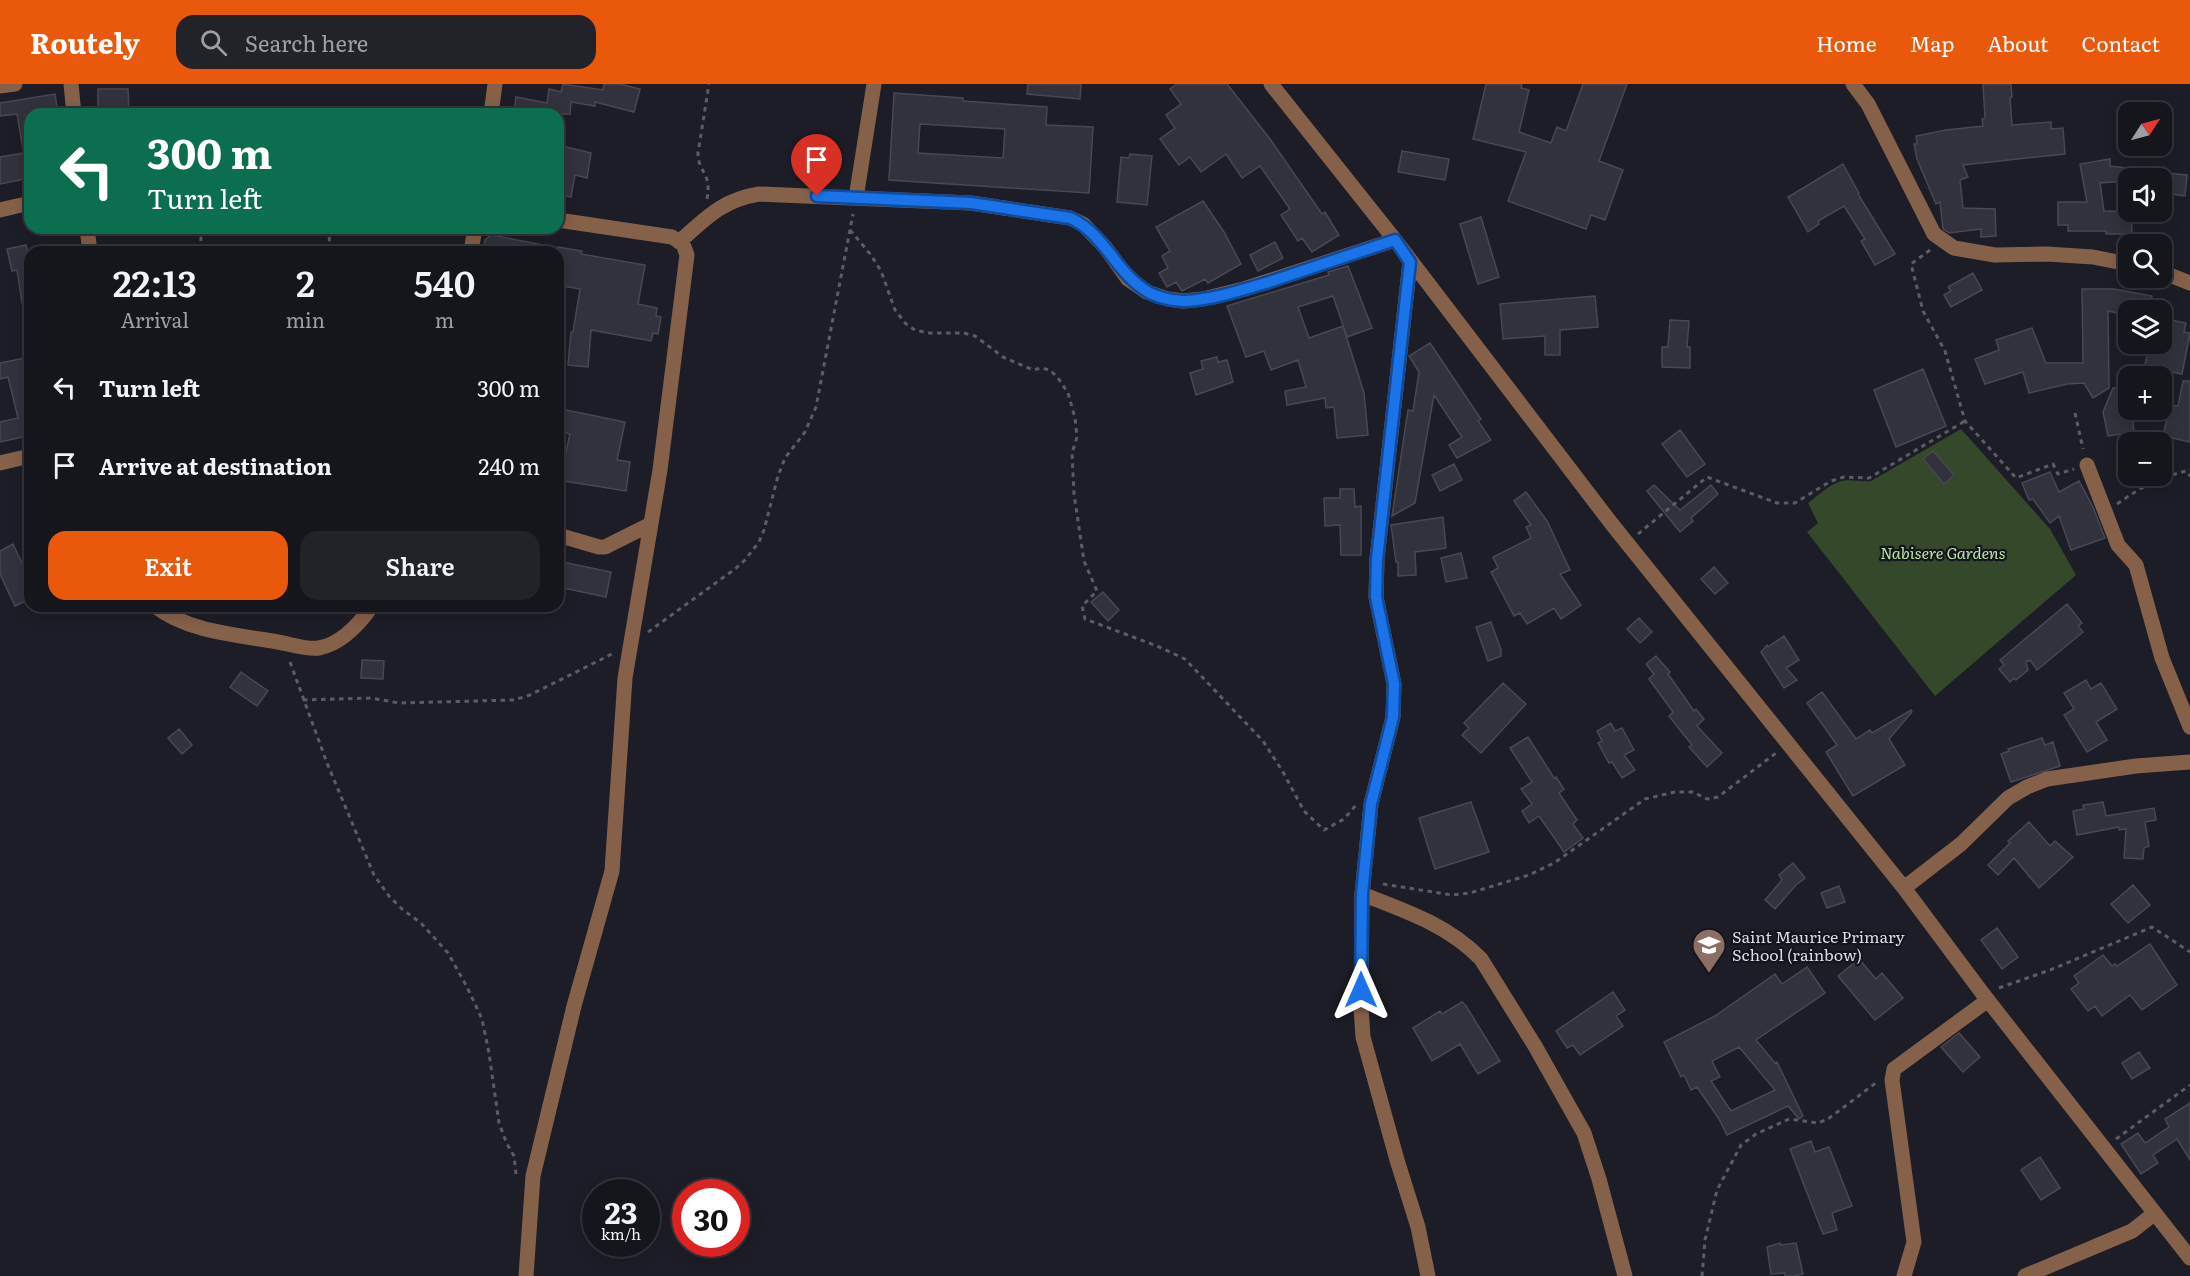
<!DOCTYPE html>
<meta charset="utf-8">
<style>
body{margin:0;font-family:Literata,serif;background:#222329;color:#f1f3f6;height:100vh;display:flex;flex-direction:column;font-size:22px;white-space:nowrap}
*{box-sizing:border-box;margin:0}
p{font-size:20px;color:#9d9fa3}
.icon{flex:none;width:33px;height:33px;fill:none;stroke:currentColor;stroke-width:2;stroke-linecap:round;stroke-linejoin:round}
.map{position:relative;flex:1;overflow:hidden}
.drawer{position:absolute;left:24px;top:162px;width:540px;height:366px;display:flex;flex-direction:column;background:#15161c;border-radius:18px;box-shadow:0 3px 15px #0003,0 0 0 2px #34353b}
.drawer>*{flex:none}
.top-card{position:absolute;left:24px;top:24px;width:540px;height:126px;border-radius:18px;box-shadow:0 3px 15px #0003,0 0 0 2px #34353b;background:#0b6e4f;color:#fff;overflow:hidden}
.needle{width:39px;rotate:54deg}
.buttons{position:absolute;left:2118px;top:18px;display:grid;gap:12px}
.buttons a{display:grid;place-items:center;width:54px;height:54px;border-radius:12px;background:#15161c;box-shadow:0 3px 15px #0003,0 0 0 2px #34353b;font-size:30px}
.speed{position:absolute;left:582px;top:1095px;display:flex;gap:12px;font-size:30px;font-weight:700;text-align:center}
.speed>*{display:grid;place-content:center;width:78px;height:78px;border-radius:50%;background:#15161c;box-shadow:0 3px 15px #0003,0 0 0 2px #34353b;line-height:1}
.speed small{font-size:15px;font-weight:400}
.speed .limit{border:9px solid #d22;background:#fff;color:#111}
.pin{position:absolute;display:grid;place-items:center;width:51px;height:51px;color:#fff;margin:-62px -26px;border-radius:50% 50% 50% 0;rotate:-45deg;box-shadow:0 0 6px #0007}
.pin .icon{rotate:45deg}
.me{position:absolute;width:66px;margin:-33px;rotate:0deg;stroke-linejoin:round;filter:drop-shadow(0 0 4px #0008)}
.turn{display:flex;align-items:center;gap:21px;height:126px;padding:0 24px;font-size:27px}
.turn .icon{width:78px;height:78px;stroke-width:2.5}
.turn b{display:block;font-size:42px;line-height:51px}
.eta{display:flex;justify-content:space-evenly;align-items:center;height:102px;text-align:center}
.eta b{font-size:36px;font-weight:600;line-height:42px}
.button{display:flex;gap:12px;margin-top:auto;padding:12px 24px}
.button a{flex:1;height:69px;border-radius:18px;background:#ea580c;color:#fff;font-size:24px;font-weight:600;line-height:69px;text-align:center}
.button a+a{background:#222329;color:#f1f3f6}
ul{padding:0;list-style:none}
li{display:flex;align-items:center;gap:18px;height:78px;padding:0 24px}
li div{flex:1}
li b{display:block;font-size:22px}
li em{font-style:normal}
header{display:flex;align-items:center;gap:36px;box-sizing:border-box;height:84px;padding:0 30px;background:#ea580c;color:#fff}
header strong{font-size:28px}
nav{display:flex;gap:33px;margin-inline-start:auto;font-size:21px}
.search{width:420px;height:54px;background:#222329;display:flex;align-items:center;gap:15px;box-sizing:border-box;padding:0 21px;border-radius:18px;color:#9d9fa3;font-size:22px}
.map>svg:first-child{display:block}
</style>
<header>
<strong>Routely</strong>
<div class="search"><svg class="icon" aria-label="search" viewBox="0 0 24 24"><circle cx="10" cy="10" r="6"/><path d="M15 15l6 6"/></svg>Search here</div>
<nav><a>Home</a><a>Map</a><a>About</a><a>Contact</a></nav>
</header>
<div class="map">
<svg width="2190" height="1192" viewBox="0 0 2190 1192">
<rect width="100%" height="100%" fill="#1c1d26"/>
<path fill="#35482a" d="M1961,345L2050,445L2076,491L1935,612L1807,448L1818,439L1808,419C1818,412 1829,400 1842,397C1848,395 1863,398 1871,397Z"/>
<path fill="#31323c" stroke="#474852" stroke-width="1.5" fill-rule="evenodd" d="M563,0L603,6L604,0H620L640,5L634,28L595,18V22L571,18L570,30H526L514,28L516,13L547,19L549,5L561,8Z
M1028,0H1081L1080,15L1027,10Z
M1177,0H1227L1270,55L1322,130L1325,128L1339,151L1312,168L1302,154L1298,157L1281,131L1290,125L1260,82L1242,94L1226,70L1201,88L1190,73L1179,81L1160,55L1175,44L1166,31L1181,20L1170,5Z
M1486,0H1522L1521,4L1529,6L1519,48L1551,59L1557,43L1566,47L1583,0H1627L1599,77L1623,86L1605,136L1591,131L1586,145L1508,117L1526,68L1473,55Z
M1983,0H2011L2012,13L2010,14L2012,41L2051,38V45L2063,44L2065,70L1963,81L1968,93L1960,96L1963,124L1995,125L1996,152L1981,153V145L1949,149L1943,145L1940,118L1936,120L1917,75L1914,60H1917L1916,52L1946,46L1983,42L1982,35L1985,34Z
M98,5H128L129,30H98Z
M894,9L963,14V17L1047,23L1046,41L1093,43L1089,109L889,96ZM920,40L1005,45L1003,74L918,69Z
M55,10L58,30H30V65H23L17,30L0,32V19Z
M558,61L591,69L587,94L575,91L571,113L558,110Z
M1402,67L1449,75L1445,96L1398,88Z
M30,68V94L0,100V73Z
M1130,70L1152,72L1147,121L1117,118L1121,73L1129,74Z
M2110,75V82L2126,84L2127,97L2100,99L2104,127L2131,128L2132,150H2106V147H2068V141H2058V118H2087L2080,80Z
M1843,80L1859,109L1858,110L1895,170L1875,181L1861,157L1865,155L1844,122L1818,137L1819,140L1808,148L1788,113Z
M2166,89L2187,91L2185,112L2164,109Z
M1203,117L1224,148L1241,180L1208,199L1205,195L1182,207L1176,198L1167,203L1159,189L1168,184L1162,172L1170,167L1156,143Z
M1481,133L1499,193L1478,200L1460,140Z
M491,151L544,161V168H483L485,156Z
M1275,158L1283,174L1258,187L1250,171Z
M26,161L30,179V218L22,219L17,186L12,187L7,165Z
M558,163L582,167L581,170L645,181L638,220L657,224L656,232L661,233L658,250L653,249L651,257L591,246L588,283L568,281L571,248H573L580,205L558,201Z
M1348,182L1372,244L1347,253L1333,212L1298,223L1309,254L1343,242L1364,309L1368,351L1337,354L1334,323L1326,324L1325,314L1287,321L1285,307L1306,303L1298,276L1271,286L1264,267L1246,273L1227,222L1329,191L1328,188Z
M1973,189L1982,206L1951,223L1944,211L1951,207L1948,203Z
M2082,205H2114L2152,212L2149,226H2128V231L2108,227L2109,304L2093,314L2084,299L2067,300L2029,309L2023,288L1985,300L1975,275L1999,266L1996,256L2032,244L2046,279H2083Z
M1595,212L1598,243L1560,246V271H1545V252L1503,255L1500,220Z
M2162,234L2186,239L2184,248L2190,249L2182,290L2153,284L2145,280L2150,260H2162Z
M1670,236L1689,237L1687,263H1690V284L1662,283V263H1668Z
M1430,259L1481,335L1478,337L1491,356L1457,374L1449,361L1462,353L1434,311L1415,419L1392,432L1408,326L1413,327L1419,288L1409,272Z
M30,273V361H25L23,353L0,358V338L18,334L8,293L0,295V279Z
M1217,273L1218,278L1227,276L1233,298L1196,311L1190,289L1203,285L1201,277Z
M1923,285L1946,342L1896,363L1874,306Z
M2183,297H2190V358L2163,352L2170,321L2178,322Z
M2128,303V326H2132L2134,348L2108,352L2103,328L2113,304Z
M561,325L625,338L617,376L630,378L626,407L558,396V375L564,376L570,350L558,347Z
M1680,346L1705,380L1687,393L1662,360Z
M1933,367L1954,391L1944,400L1923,375Z
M1454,380L1462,396L1440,407L1432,391Z
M2050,388L2059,408L2079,397L2093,423L2105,454L2071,466L2059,432L2050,439L2033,415L2029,416L2022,399Z
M1654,401L1680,426L1711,401L1718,410L1691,434L1693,437L1680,448L1647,407Z
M1340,405H1354L1355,423L1361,422V471H1341L1340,441L1325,442L1324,414H1340Z
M1526,408L1547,437L1570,486L1560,490L1581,521L1561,535L1554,524L1527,540L1520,529L1514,532L1491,488L1498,484L1493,473L1531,454L1526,443L1531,441L1514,417Z
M1443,433L1446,464L1415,468L1416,491L1398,492V478H1396L1391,441Z
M13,460L30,496V515L15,522L0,490V467Z
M1461,469L1467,494L1446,498L1441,474Z
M558,477L611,488L606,513L558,503Z
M1714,483L1728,499L1715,510L1701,495Z
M1103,508L1119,526L1108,537L1091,518Z
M2067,520L2082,539L2078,542L2083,548L2037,586L2030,576L2026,578L2028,586L2016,596L2014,594L2010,598L1999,585L2004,581L2000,576Z
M1639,534L1652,548L1640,559L1627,545Z
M1491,538L1501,566V572L1488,577L1476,543Z
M1784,552L1799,576L1786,584L1797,596L1784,604L1761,568L1767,561L1768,563Z
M1656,572L1670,588L1668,590L1694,627L1696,625L1704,635L1697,642L1722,669L1707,683L1689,663L1692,661L1669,632L1673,628L1649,595L1654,590L1646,580Z
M362,576L384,577L383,595L361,594Z
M241,588L268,607L257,622L230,603Z
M2086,596L2091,605L2101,599L2117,625L2096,638L2107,656L2087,668L2064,631L2074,625L2064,609Z
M1503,599L1526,620L1481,669L1462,651L1469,644L1464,639Z
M1822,608L1856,655L1870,646L1872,649L1911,626L1912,628L1889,655L1905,681L1853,712L1826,668L1837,661L1807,619Z
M1611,639L1615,647L1622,644L1634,666L1624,671L1635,686L1622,694L1612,678L1609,679L1598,659L1602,657L1597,647Z
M179,645L192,661L182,670L168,654Z
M1528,653L1554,694L1556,693L1564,705L1559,709L1577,736L1573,740L1583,754L1564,768L1539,732L1529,739L1522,727L1532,720L1521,705L1532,698L1510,664Z
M2042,654L2045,661L2053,658L2060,682L2011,698L2001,670L2009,667L2008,665Z
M1471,718L1489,768L1435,785L1419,734Z
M2103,718L2106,732L2154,724L2156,736L2145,738L2149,762L2144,764L2143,775L2124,774L2126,745L2119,746V743L2077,751L2073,727L2084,725L2083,721Z
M2029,738L2050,762L2055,757L2073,773L2039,804L2014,774L1998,791L1988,781L2010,759L2008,757Z
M1793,779L1805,794L1796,801L1775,825L1765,816L1782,796L1779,791Z
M2133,801L2150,821L2128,839L2111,820Z
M1839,802L1845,818L1827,824L1821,809Z
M1997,844L2018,873L2002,885L1981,856Z
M2150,860L2177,901L2142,926L2130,911L2102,932L2095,922L2088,927L2071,905L2079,899L2074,892L2103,871L2112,882L2115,880L2117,882Z
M1859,875L1876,895L1882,889L1903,914L1875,936L1838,892Z
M1807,883L1825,909L1756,956L1775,979L1777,978L1803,1032L1799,1035L1788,1022L1727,1051L1719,1035L1697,1003L1691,1006L1684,991L1681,993L1664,958L1715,932L1775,890L1782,900ZM1739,963L1775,1006L1731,1027L1711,997L1720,993L1712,977Z
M1613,908L1625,926L1616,932L1623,942L1580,971L1573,961L1567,964L1556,947Z
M1462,918L1466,922L1500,977L1478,990L1460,960L1432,977L1413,944L1440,927L1442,930Z
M1959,949L1980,973L1963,988L1941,963Z
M2139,968L2150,984L2132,995L2122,979Z
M2190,1019V1076L2177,1055L2153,1071L2158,1079L2141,1090L2121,1060L2138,1049L2145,1059L2169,1043L2165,1035Z
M1811,1057L1815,1068L1829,1063L1852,1122L1832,1129L1837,1146L1823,1150L1790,1065Z
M2040,1073L2060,1104L2041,1116L2021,1086Z
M1780,1159V1161L1796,1159L1803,1190L1794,1192H1785V1189L1771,1190L1767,1163Z"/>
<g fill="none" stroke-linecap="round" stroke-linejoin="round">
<path stroke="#5b5c64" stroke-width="3" stroke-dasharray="4.5 4.5" stroke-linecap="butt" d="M707,115C712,88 698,89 698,69L709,0
M198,144L201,154L200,168
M328,144L331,168
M850,146L871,171L881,187L895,226L906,240L915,246L928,249H964L975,252L1003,273L1033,286L1041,284L1050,286L1058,294L1068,309L1075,334L1077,353L1072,369L1074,410L1084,477L1097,507L1082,522L1085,535L1157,562L1185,575L1263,657L1283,688L1304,727L1324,746L1344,735L1356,721
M1930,166L1911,180L1923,227L1945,267L1965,337L2016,394L2053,380L2058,390L2074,385
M2075,329L2083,365
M2117,420C2141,403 2158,394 2186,387L2190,392
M1638,450L1707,393L1777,419H1795L1831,397L1844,393L1869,394L1965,337
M648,548L735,485L745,476L759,458L764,446L778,392L785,374L805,348L816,323L853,130
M290,578L327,679L374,791L389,812L402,825L421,839L448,869L467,903L482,935L489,969L499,1039L507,1060L514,1072L516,1090
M303,616L371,614L399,619L514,616L530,611L614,569
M1383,800L1452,811L1470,809L1529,791L1554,779L1645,715L1675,708H1693L1707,715L1718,713L1776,669
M1999,904L2050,886L2152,843L2190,868
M2116,1055L2190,1001
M1702,1192L1705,1156L1717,1106L1741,1061L1756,1050L1789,1035L1818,1039L1828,1035L1877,998"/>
<path stroke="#86614a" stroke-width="15" d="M71,0L74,30
M1271,0L1395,156L1611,439L1904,804L1983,910L2190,1174
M1853,0L1868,20L1934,150L1954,164L1995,171L2047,170L2093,173L2128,180
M0,2L15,0
M491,30L495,0
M856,114L874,0
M0,126L30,119
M87,144L90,168
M679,158C706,134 722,116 759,110L971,119L1070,134L1083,140L1105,163L1128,195L1147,208L1168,215L1183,217L1203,215L1244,205L1395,156
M471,168L475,144
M1410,178L1377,475L1376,513L1394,600L1393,633L1371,720L1362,810L1361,923L1363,953L1397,1076L1418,1143L1428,1192
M2162,188L2190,199
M0,379L30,372
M2087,381L2118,461L2136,481L2162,574L2190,643
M558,451L599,463H605L651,440
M155,522C188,548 238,551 278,558C290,560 307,566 319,564C341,560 360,539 372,522
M1904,804L1961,760L2008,714L2027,703L2047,695L2136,682L2190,678
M1362,810C1406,827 1448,841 1481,875L1535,962L1584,1049L1599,1095L1625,1192
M526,1192L533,1092L574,922L612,787L625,594L660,386L687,171L683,160L672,153L558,136
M1904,1192L1914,1158L1892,996L1894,985L1988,916
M2025,1192L2132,1147L2155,1129"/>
</g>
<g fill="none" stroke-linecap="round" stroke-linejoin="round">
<g stroke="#114b97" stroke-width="15">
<path id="route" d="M817,112L971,119L1070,134C1104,149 1115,187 1145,206C1155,213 1172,217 1184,217C1212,216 1242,206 1269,198C1311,184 1353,170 1395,156L1410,178L1377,475L1376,513L1394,600L1393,633L1371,720L1362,810L1361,906"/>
</g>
<use href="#route" stroke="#1a73e8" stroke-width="10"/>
</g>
<defs>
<g id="school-pin" transform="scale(1.725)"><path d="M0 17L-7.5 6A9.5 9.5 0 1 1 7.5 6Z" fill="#8d6e63" stroke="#13141c"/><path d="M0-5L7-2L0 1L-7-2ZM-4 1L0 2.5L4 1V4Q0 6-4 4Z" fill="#fff"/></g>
</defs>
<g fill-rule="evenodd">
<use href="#school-pin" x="1709" y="861"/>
</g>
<g text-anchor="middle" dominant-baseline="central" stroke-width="4.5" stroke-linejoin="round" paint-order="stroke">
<g font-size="16" font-style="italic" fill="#b9e4a0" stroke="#13141c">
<text x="1943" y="468">Nabisere Gardens</text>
</g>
<g font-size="16" fill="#dadbe1" stroke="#13141c" text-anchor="start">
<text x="1732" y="852">Saint Maurice Primary<tspan x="1732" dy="18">School (rainbow)</tspan></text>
</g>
</g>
</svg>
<div class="buttons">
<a><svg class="needle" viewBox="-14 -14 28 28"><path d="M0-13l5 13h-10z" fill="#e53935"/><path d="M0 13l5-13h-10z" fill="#9d9fa3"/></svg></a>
<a><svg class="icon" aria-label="sound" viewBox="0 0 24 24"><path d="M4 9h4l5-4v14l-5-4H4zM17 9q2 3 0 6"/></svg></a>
<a><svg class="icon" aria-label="search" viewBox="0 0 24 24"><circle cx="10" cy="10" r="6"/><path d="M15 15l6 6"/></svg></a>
<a><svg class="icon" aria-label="layers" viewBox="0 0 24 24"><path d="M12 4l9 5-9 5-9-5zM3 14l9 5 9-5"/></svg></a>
<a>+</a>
<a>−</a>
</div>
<div class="speed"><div>23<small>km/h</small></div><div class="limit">30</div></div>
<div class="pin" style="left:817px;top:112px;background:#d93025"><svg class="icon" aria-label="arrive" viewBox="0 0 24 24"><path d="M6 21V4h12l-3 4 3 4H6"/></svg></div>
<svg class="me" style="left:1361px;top:906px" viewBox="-20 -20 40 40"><path d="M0-17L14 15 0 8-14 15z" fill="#1a73e8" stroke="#fff" stroke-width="4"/></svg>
<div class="top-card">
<div class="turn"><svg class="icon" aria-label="left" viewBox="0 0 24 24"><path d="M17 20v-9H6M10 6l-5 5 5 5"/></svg><div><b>300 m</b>Turn left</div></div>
</div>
<section class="drawer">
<div class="eta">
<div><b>22:13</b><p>Arrival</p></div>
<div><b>2</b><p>min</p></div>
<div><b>540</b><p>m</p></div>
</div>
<ul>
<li><svg class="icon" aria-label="left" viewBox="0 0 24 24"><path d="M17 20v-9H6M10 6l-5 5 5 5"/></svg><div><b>Turn left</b></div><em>300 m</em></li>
<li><svg class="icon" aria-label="arrive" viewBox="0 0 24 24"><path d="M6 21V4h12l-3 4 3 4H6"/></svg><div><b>Arrive at destination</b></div><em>240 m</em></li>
</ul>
<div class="button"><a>Exit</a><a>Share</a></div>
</section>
</div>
